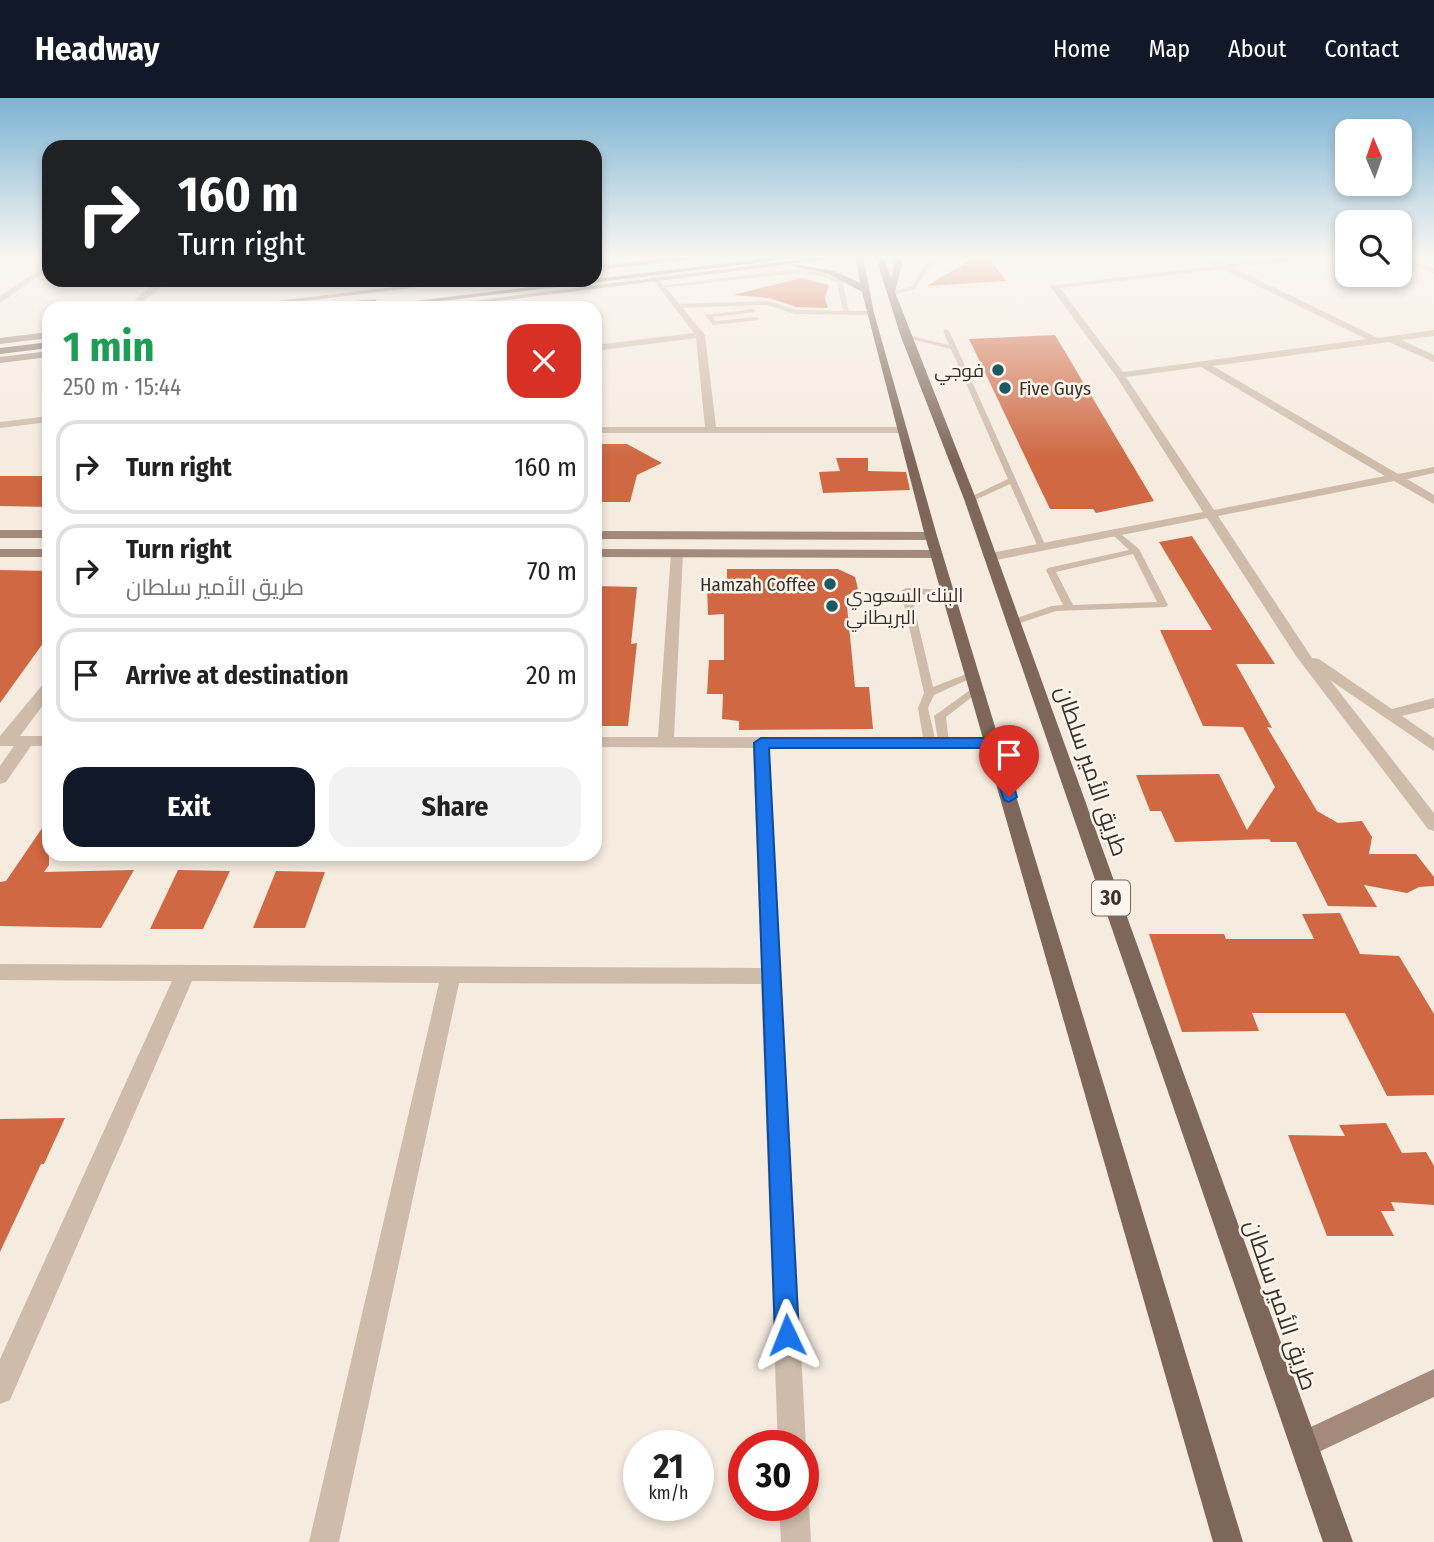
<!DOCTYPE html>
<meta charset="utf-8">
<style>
body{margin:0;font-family:"Fira Sans Condensed",Cairo,sans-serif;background:#f2f2f2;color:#222;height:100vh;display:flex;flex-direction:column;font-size:26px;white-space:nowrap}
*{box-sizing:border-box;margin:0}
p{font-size:23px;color:#767676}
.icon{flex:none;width:38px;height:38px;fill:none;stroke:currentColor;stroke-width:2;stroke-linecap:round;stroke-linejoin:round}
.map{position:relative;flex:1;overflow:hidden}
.sheet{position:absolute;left:42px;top:203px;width:560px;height:560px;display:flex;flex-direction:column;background:#fff;border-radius:21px;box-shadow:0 4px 10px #0003}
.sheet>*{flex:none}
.guide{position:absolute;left:42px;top:42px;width:560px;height:147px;border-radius:21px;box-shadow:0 4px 10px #0003;background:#202124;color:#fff;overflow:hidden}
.needle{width:46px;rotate:358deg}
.tools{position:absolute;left:1335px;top:21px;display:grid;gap:14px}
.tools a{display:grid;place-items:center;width:77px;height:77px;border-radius:14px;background:#fff;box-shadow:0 4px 10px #0003;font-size:35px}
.speed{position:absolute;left:623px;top:1332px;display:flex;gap:14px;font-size:35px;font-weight:700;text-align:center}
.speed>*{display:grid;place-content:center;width:91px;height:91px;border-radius:50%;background:#fff;box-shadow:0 4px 10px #0003;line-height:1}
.speed small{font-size:18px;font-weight:400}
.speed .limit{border:10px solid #d22;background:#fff;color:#111}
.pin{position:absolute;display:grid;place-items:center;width:60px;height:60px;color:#fff;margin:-72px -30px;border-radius:50% 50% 50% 0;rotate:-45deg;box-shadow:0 0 7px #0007}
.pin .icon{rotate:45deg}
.me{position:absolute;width:77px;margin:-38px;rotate:358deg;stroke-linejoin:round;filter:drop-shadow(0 0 5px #0008)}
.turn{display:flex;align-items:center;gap:24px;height:147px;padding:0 21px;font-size:32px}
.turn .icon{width:91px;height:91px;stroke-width:2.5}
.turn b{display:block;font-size:49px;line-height:60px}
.round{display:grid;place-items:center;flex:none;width:74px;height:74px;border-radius:21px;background:#f2f2f2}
.summary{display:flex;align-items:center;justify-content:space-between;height:119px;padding:0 21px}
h1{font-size:42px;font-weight:700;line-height:52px;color:#1e9e55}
.button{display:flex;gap:14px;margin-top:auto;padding:14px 21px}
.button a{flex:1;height:80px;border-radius:21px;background:#111827;color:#fff;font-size:28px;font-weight:700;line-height:80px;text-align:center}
.button a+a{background:#f2f2f2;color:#222}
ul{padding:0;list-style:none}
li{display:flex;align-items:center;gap:21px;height:94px;margin:0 14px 10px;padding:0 7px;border:4px solid #e0e0e0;border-radius:21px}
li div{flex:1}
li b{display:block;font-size:26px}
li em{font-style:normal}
header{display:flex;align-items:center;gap:42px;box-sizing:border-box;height:98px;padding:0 35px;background:#111827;color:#fff}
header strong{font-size:33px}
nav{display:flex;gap:38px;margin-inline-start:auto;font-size:24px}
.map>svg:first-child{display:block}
</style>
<header>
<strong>Headway</strong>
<nav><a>Home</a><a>Map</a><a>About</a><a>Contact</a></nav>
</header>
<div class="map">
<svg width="1434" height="1444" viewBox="0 0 1434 1444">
<rect width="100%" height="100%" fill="#f5ebdf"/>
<path fill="#cf6843" d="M972,161H990L1006,183L927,188Z
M801,180L829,187L825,200L828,210L796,209L769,200L733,197Z
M1055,237L1154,403L1096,415L1093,411H1050L969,241Z
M603,346H627L662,365L637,377L630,404H595V349Z
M836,360H868V373L906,374L910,392L823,395L819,374L840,373Z
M0,378H49V409L0,408Z
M1192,438L1275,566H1236L1272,630L1267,629L1317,713L1338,725L1362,723L1372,739L1369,756H1416L1434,779V788L1419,789L1407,795L1364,787L1377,809L1328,808L1296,744H1271L1269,741L1175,744L1161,713H1150L1136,677L1219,676L1247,732L1275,689L1243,629L1203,628L1160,532H1212L1159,444Z
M727,471H838L855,479L858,491L846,498L855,589H869L873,631L739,632V623L722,621L723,596H707L709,562H724V516L708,517L707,489L727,488Z
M0,472L49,473V537L0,605Z
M595,488L637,489L631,546L637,545L628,628H600L602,619H595Z
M49,720V767L44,774L134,772L101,830L0,828V784L6,783Z
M178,772L230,773L203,831H150Z
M276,773L325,774L305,830H253Z
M1340,815L1360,856L1399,858L1434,916V997L1387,998L1345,915H1252L1259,933L1182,934L1149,836H1224L1226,841H1314L1302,816Z
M65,1020L44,1066H41L0,1154V1021Z
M1386,1025L1402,1055L1426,1054L1434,1068V1107L1391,1104L1395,1113H1381L1394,1138H1327L1288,1037L1345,1038L1339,1027Z"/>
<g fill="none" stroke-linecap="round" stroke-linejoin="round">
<path fill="#cebba9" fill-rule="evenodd" d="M946,157H953L929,169L915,191L891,197L888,195L911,189L925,167Z
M798,171L822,174L842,182L849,213H870L873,215L870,217L795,216L767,207L677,210L674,208L677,206L768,203L796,212L843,213L837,184L821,178L798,175L661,190L658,188Z
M754,211L756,214L712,219L715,223L757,219L759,222L713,227L705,217Z
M946,231L949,233L957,250L1046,449L1045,451L1042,452L1038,449L1010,386L973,403L966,401L1008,381L951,251L903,239L906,237L949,247L943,233Z
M1115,431L1139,451L1168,507L1166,509L1056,513L1017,526H1011V522L1052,508L1063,507L1046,472L1048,470L1129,452L1112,436V432ZM1133,456L1157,504L1073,507L1056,474Z
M906,490L949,492L954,495L949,498L911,496L933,589L969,575H977L978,577L934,597L928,610L936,645L930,649L924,645L918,610L924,595L901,493Z
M977,587L982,590L981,592L946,619L949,645L943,649L939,648L934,618Z"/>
<path fill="#cebba9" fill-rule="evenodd" d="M1196,157H1207L1226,166L1306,157H1335L1234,170L1378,240L1434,232V238L1401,242L1434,257V264L1389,244L1213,268L1398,376L1434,369V375L1407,381L1434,397V406L1394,383L1218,418L1312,560L1319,561L1392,611L1434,600V610L1402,618L1434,640V653L1330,582L1434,715V733L1428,731L1296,558L1207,420L991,463L984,459L991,455L1203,414L1116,278L1050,188L1215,168ZM1223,171L1366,241L1123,274L1060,190ZM1201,269L1385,378L1214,412L1126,279Z
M1400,157L1434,170V175L1400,162Z
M49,165V171L0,205V198Z
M651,179H657L705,237L716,329H902L907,332L902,335H595V329H705L696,240L595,253V247L694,235Z
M159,182H428L399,188L164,187L141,205H135V201Z
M49,318V324L0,330V324Z
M677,451L683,455L674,639L993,640L1001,645L993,650H769L806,1348L803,1355V1348H778L761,886L459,885L339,1444H309L439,885L192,883L10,1302L0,1306V1261L172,883L0,882V866L761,870L753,650L595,649V639H658L671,455Z
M49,583V599L20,638H49V648H31L6,684L0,686V668L14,648H0V638L44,585Z
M803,1396L809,1407L811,1444H781L779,1407H803Z"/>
<path fill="#a38a7a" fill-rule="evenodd" d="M700,157H732L595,172V168Z
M835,157H862L443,210H417Z
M451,182H478L246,210H218Z
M49,234V240L0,246V240Z
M49,253V259L0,265V259Z
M0,432H49V440H0Z
M595,433L931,434L937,438L931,442L595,441Z
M0,451H49V459H0Z
M595,451L937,452L943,456L937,460L595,459Z
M1434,1271V1299L1304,1361L1294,1357L1290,1347L1294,1337Z"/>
<path fill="#7e675a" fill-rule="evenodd" d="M793,157H821L384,210H357Z
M855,157H863L874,215L937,438L1243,1444H1213L925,438L862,194L829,176L790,168L794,166L835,173L860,185Z
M875,157H883L891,180L896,160L910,157L903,163L895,194L976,401L1353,1444H1323L964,401L901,239Z
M377,201L374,206L305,210L309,207Z
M49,244V250L0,256V250Z"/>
</g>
<linearGradient id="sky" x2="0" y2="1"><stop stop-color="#7cb3d3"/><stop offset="0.44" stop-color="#faf6f1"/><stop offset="1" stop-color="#faf6f1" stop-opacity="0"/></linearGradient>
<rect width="1434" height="360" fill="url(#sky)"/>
<path fill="#1a73e8" stroke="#114b97" stroke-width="2" d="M761,640H993L1001,645L1017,699L1009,704L1004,702L987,650H769L799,1237L795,1246L787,1249L778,1246L775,1237L754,645Z"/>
<g fill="#1b5a61" stroke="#fcf5ec" stroke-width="2.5">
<circle cx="998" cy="272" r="7"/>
<circle cx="1005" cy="290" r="7"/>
<circle cx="830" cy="486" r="7"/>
<circle cx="832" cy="508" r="7"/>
</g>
<g text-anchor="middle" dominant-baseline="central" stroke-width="5" stroke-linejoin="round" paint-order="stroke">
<g font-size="19" fill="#3b302a" stroke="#fcf5ec" text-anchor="end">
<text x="984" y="272">فوجي</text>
<text x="1019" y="290" text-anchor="start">Five Guys</text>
<text x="816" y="486">Hamzah Coffee</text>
<text x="846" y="497" text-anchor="start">البنك السعودي<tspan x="846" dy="22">البريطاني</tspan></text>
</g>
<rect fill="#fcf5ec" stroke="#756b64" stroke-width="2" x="1092" y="782.5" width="38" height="35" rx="5"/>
<g font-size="21" font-weight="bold" fill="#3b302a">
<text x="1111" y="800">30</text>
</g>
<g font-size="23" fill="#3b302a" stroke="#fcf5ec">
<text transform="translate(1092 673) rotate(71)">طريق الأمير سلطان</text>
<text transform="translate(1281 1207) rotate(71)">طريق الأمير سلطان</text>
</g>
</g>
</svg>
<div class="tools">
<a><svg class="needle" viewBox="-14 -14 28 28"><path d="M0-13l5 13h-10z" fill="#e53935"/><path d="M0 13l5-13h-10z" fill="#767676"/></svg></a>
<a><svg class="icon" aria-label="search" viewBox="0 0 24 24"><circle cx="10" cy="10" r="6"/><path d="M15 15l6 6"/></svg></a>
</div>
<div class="speed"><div>21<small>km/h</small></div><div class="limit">30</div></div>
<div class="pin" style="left:1009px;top:699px;background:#d93025"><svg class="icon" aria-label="arrive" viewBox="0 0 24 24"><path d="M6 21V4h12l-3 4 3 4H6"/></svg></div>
<svg class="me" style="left:787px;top:1237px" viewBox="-20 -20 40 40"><path d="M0-17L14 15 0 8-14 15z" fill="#1a73e8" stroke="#fff" stroke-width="4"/></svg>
<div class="guide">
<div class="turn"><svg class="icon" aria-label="right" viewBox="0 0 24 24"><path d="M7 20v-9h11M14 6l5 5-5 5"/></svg><div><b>160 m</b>Turn right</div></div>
</div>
<section class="sheet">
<div class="summary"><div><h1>1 min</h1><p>250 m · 15:44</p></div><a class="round" style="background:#d93025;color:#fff"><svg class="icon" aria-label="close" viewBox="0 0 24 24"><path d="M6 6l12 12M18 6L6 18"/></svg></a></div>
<ul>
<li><svg class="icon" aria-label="right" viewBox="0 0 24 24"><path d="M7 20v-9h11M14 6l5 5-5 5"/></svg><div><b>Turn right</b></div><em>160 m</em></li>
<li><svg class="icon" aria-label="right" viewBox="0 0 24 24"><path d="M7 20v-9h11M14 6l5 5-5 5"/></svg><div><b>Turn right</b><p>طريق الأمير سلطان</p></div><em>70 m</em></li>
<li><svg class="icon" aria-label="arrive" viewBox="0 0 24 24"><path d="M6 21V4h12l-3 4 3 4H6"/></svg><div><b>Arrive at destination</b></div><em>20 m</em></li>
</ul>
<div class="button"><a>Exit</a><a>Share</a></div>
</section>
</div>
